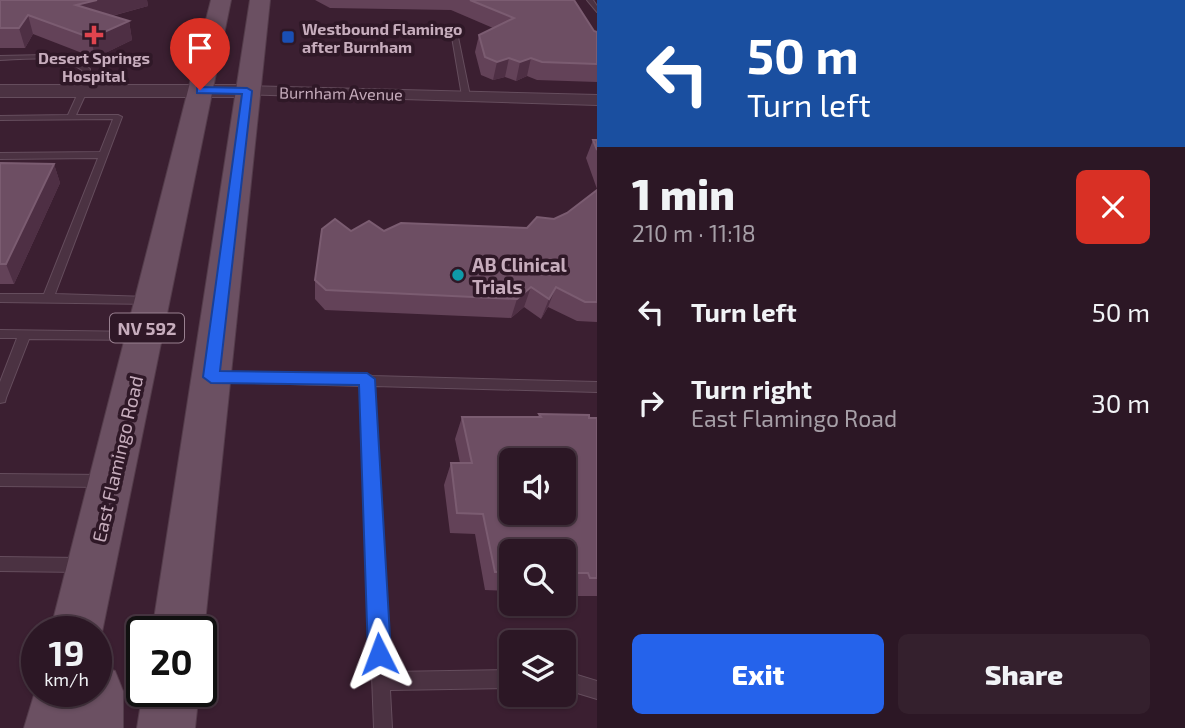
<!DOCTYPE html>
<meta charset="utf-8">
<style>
body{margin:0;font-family:"Exo 2",sans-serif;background:#34202d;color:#f1f3f6;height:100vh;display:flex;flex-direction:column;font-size:26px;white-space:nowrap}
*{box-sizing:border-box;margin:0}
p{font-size:23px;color:#a69fa7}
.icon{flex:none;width:38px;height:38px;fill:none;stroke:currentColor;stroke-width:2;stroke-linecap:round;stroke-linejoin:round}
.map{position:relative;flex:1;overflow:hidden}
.details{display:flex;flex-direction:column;background:#2c1725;width:588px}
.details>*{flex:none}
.top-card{background:#1a4fa0;color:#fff;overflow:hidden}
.controls{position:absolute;left:499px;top:448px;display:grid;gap:14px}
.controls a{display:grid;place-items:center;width:77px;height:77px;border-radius:10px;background:#2c1725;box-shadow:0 2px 5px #0004,0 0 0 2px #483642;font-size:35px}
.speed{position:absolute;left:21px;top:616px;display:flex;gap:14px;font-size:35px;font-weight:700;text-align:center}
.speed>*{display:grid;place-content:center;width:91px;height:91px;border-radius:50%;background:#2c1725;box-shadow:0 2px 5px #0004,0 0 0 2px #483642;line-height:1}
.speed small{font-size:18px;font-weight:400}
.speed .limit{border:4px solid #111;border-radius:10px;background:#fff;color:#111}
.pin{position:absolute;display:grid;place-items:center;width:60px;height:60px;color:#fff;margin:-72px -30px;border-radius:50% 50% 50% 0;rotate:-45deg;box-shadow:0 0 7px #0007}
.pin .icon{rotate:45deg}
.me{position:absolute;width:77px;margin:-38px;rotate:357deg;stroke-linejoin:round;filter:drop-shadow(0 0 5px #0008)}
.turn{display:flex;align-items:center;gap:24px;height:147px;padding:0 35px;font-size:32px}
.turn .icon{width:91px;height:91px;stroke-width:2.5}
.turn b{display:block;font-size:49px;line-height:60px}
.round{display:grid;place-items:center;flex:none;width:74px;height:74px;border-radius:10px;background:#34202d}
.head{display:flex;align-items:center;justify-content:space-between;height:119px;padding:0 35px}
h1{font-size:42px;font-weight:800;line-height:52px}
.action{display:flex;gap:14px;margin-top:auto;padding:14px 35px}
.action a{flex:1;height:80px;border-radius:10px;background:#2563eb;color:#fff;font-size:28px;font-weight:800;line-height:80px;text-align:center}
.action a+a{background:#34202d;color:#f1f3f6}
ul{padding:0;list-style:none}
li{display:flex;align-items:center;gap:21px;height:91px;padding:0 35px}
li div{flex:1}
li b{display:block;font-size:26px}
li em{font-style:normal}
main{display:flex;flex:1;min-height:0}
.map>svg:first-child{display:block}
</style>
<main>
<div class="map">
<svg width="597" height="728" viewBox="0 0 597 728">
<rect width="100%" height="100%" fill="#3b1f31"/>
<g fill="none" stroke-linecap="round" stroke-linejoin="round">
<g stroke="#654d5d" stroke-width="2">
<path id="service" d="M587,0H593L597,6V12Z
M455,35L458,37L470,96L466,98L462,96L452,37Z
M45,55C61,56 77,58 90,69L87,91L76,115H118L122,117L55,294L149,297L153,298L155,301L153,304L0,302V294H44L98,158L0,159V153L100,152L113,119L0,120V116L68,115L79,91L82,70C58,54 28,59 0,60V56Z
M0,330L142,332L148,336L142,340L29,339L6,398L5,402L0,403V382L17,338H0Z
M215,372L362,376L367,374L372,376L597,382V392L374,386L389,672L511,670V688L390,690L392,728H374L361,386L215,382L211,380L209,377L211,374Z
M0,474L105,475L110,477L112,481L110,485L105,487L0,486Z
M0,557L81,558L87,560L89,565L87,570L81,572L0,571Z
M564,671L597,681V699L564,689Z"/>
</g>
<g stroke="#654d5d" stroke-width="2">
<path id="minor" d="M247,86L597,95V105L241,94L239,91Z"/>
</g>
<g stroke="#654d5d" stroke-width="2">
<path id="tertiary" d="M0,85H247L254,87L257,91L254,95L247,97H0Z"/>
</g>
<g stroke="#543c4b" stroke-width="2">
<path id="primary" d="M211,0H231L102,632L96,647V632H50Z
M250,0H270L204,632L201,639V632H152Z
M96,664L115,671L123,691V728H24L37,685V691H96Z
M143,691H199L195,728H137Z"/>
</g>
<use href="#service" fill="#4b3242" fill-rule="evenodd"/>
<use href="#minor" fill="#4b3242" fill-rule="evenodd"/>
<use href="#tertiary" fill="#4b3242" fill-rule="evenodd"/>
<use href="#primary" fill="#6b5062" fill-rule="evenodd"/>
</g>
<path fill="#634258" d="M0,0H147L148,6L112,16L129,21L132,40L95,58L33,34L25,48H0Z
M315,0H574L594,31L597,32V82L537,80L527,76L516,81L505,77L493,80L481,75L475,52L479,35L493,28L451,10L330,8Z
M593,140H597V189L586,158Z
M0,163L54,164L60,183L14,284H0Z
M597,190V322L577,321L548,307L541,319L524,307L511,318L325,310L315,299V280L351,231L527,228L554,219L567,213Z
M539,414L597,418V596H576L574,592L564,591V551H511V591L485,590L475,534L450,533L444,485L451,463H460L455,439L462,417H538Z"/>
<path fill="#4e2f44" d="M97,0H147L148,6L81,24L76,5Z
M28,15L33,34L25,48L19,28Z
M129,21L132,40L95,58L91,38Z
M509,58L505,77L493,80L497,62Z
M531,58L527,76L516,81L520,62Z
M54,164L60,183L14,284L6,264Z
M531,287L524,307L511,318L517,299Z
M556,287L548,307L541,319L549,299Z"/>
<path fill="#6d4e63" stroke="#7b5c71" stroke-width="2" fill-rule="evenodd" d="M0,0H97L76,5L129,21L91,38L28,15L19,28H0Z
M470,0H574L594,31L597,32V64L542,62L531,58L520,62L509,58L497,62L485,57L479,35L514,18Z
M593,140H597V150Z
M0,163L54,164L6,264H0Z
M597,190V302H585L556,287L549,299L531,287L517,299L326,290L315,280L322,229L335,219L351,231L369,221L384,231L401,223L527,228L537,217L554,219L567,213Z
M539,414L589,415V418H597V578H590L588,573H564V551H511V572H495L483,514L457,513L451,463H472L462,417H541ZM511,460H564V513H511Z"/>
<path fill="#2563eb" stroke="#184099" stroke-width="2" d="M200,87L247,88L252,91L220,371L367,373L375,379L391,654L387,661L379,665L372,661L368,654L359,385L211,383L203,377L242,94L197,93V88Z"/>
<path fill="#e0444e" stroke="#2f1827" stroke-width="2.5" d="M90.5 24.5h7v7h7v7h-7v7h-7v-7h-7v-7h7z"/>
<rect fill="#1a4fb4" stroke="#2f1827" stroke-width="2.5" x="281" y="30" width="14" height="14" rx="3.5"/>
<circle fill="#0f9aa8" stroke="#2f1827" stroke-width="2.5" cx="458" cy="275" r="7"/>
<g text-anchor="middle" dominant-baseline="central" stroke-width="7" stroke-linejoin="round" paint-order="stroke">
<g font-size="16" font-weight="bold" fill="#c7adbd" stroke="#2f1827" text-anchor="start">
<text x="302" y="28">Westbound Flamingo<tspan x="302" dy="18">after Burnham</tspan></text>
<text x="94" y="57" text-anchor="middle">Desert Springs<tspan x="94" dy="18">Hospital</tspan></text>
</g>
<g font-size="16" fill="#c7adbd" stroke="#2f1827">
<text transform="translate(341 93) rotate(1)">Burnham Avenue</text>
</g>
<rect fill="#2f1827" stroke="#998090" stroke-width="2" x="110" y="313.5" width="74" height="29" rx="5"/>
<g font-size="18" font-weight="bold" fill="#c7adbd">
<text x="147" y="328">NV 592</text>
</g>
<g font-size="19" font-weight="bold" fill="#c7adbd" stroke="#2f1827" text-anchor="start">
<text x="472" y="264">AB Clinical<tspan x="472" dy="22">Trials</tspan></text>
</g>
<g font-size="19" fill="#c7adbd" stroke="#2f1827">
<text transform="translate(117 459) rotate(-77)">East Flamingo Road</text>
</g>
</g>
</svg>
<div class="controls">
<a><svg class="icon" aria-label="sound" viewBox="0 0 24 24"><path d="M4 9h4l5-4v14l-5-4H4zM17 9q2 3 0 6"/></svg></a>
<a><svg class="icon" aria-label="search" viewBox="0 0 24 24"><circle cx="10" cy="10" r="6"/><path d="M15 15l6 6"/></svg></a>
<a><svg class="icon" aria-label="layers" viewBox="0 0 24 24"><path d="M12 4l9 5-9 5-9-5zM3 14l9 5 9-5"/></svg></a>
</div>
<div class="speed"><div>19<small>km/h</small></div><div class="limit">20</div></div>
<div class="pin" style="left:200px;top:90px;background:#d93025"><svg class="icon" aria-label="arrive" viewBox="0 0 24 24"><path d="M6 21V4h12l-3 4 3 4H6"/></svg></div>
<svg class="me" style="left:379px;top:654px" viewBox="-20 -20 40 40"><path d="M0-17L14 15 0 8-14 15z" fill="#2563eb" stroke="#fff" stroke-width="4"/></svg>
</div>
<section class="details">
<div class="top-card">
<div class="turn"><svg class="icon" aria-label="left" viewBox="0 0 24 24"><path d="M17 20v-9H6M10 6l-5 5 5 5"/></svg><div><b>50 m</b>Turn left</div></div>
</div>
<div class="head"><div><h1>1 min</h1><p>210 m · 11:18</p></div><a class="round" style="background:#d93025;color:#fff"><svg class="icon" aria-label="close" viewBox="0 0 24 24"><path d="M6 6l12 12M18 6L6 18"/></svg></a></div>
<ul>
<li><svg class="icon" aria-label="left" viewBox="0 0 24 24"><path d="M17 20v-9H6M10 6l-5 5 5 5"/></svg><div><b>Turn left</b></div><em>50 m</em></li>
<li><svg class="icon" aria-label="right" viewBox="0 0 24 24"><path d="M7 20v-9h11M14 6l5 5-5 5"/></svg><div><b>Turn right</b><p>East Flamingo Road</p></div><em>30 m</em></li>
</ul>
<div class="action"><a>Exit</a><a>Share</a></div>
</section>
</main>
